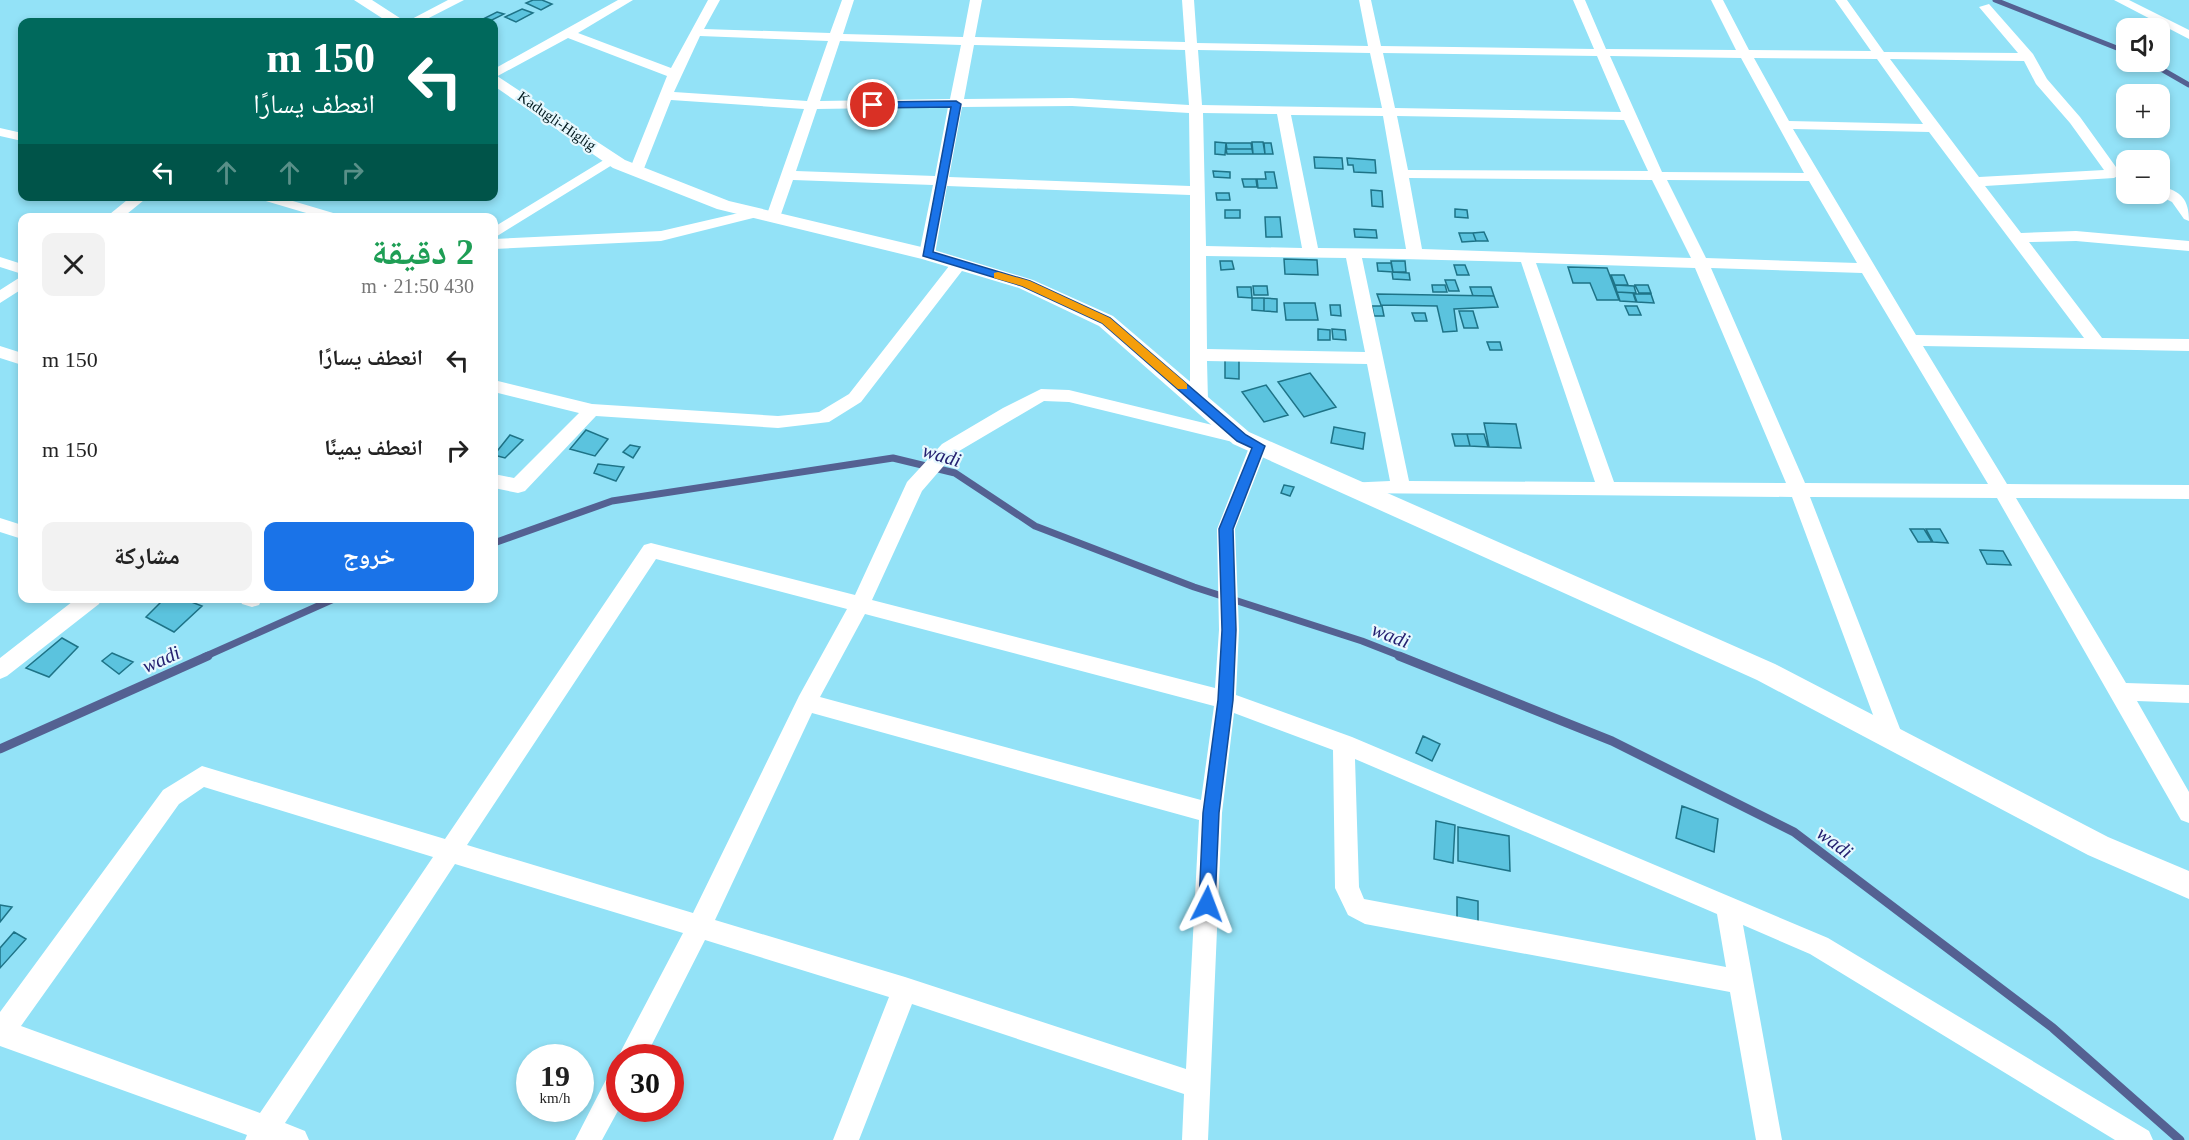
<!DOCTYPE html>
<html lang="ar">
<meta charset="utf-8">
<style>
body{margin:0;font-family:"Times New Roman","Noto Naskh Arabic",serif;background:#f2f2f2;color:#222;direction:rtl;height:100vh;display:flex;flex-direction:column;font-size:22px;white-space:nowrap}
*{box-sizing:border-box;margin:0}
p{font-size:20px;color:#767676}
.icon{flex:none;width:33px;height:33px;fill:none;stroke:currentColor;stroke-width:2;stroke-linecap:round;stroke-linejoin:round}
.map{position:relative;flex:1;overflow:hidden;direction:ltr}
.side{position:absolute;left:18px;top:213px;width:480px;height:390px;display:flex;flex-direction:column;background:#fff;border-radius:12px;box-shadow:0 3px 9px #0003;direction:rtl}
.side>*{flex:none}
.guide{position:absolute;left:18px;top:18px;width:480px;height:183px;border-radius:12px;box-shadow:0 3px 9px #0003;direction:rtl;background:#00695c;color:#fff;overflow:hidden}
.controls{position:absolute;left:2116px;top:18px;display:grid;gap:12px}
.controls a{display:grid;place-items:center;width:54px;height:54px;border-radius:12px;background:#fff;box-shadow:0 3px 9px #0003;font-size:30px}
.speed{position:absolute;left:516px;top:1044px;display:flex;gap:12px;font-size:30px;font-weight:700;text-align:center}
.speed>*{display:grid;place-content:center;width:78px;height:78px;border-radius:50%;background:#fff;box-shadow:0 3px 9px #0003;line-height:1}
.speed small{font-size:15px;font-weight:400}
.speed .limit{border:9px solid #d22;background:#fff;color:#111}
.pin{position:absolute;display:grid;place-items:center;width:51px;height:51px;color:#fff;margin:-26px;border:3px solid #fff;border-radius:50%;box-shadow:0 2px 6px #0007}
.me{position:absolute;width:66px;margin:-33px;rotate:3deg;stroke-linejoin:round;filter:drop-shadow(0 0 4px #0008)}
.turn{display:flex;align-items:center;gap:21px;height:126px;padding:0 24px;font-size:27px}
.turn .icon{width:78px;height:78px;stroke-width:2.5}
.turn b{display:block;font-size:42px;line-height:51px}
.lanes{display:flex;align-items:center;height:57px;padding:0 24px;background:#0003;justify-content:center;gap:30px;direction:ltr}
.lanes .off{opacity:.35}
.round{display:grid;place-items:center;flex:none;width:63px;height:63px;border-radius:12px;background:#f2f2f2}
.summary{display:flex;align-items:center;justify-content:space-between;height:102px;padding:0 24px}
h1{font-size:36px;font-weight:800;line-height:45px;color:#1e9e55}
.button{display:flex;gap:12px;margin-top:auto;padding:12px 24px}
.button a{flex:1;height:69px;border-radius:12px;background:#1a73e8;color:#fff;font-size:24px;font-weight:800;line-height:69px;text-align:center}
.button a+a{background:#f2f2f2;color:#222}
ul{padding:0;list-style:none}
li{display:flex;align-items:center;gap:18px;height:90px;padding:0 24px}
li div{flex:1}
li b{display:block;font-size:22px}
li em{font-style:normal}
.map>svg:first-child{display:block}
</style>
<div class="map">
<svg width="2189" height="1140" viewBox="0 0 2189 1140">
<rect width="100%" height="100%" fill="#93e2f7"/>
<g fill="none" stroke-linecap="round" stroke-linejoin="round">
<path stroke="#546192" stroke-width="5" d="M1995,0L2127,52
M2149,62L2189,85"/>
<path stroke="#546192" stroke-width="7" d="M494,543L612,501L893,458L955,473L1035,526L1194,587L1362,641L1403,657
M204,657L336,598"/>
<path stroke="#546192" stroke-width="9" d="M1399,656L1612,741L1794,832L2053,1028L2180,1140
M0,749L208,656"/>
</g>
<path fill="#5bc3de" stroke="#1e7387" stroke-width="1.5" d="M533,0H542L552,4L541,10L526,3Z
M522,9L533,13L516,22L505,17Z
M497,12L504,14L488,22L481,20Z
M1215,142L1226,143L1225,155L1215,154Z
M1252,142H1263L1265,154H1253Z
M1226,143H1251L1252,149H1227Z
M1264,143H1271L1273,154H1265Z
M1226,149H1252L1253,154H1227Z
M1314,157L1342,158L1343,169L1315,168Z
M1347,158L1375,160L1376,173L1354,172L1353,165H1348Z
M1213,171L1230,172V178L1214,177Z
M1265,172H1274L1277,188H1258L1257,179H1266Z
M1242,179H1256L1257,187H1244Z
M1371,190L1382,191L1383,207L1372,206Z
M1216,193H1229L1230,200H1217Z
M1455,209L1467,210L1468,218L1455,217Z
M1225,210H1240V218H1225Z
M1265,217H1280L1282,237H1266Z
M1354,229L1376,230L1377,238L1355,237Z
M1484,232L1488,241H1476L1473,233Z
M1459,233H1473L1476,241L1462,242Z
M1284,259L1317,260L1318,275L1285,274Z
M1220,261H1232L1234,269L1221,270Z
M1391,261H1405L1406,272H1393Z
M1377,263H1391L1393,272L1378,271Z
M1454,265H1465L1469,275H1457Z
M1568,267L1607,268L1619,300H1597L1590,283H1573Z
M1392,272L1409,273L1410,280L1393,279Z
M1611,275H1624L1628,285H1615Z
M1445,280H1455L1459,291H1449Z
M1432,285H1445L1447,292H1433Z
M1615,285L1634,286L1636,293L1617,292Z
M1635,285H1648L1651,293H1639Z
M1253,286H1267L1268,295H1254Z
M1237,287H1251L1252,298L1238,297Z
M1470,287H1491L1494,296H1473Z
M1617,292L1633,293L1636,302L1620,301Z
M1377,294L1494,296L1498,307L1454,309L1457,331L1443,332L1437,306L1381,305Z
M1634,294H1651L1654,303L1637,302Z
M1252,298H1264V311L1252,310Z
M1264,298L1277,299V312L1264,311Z
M1284,303H1315L1318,320H1286Z
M1330,305H1340L1341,316L1331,315Z
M1372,306H1382L1384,316H1374Z
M1625,306H1637L1641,315H1629Z
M1459,311H1473L1478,328H1464Z
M1412,313H1425L1427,321H1415Z
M1318,329L1330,330V340H1318Z
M1332,329L1345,330L1346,340L1333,339Z
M1487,342H1500L1502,350H1490Z
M1225,359L1239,360V379L1225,378Z
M1310,373L1336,407L1304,417L1278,382Z
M1266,385L1288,415L1264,422L1242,392Z
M1484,423L1516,424L1521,448L1489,447Z
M1334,427L1365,433L1363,449L1331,443Z
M586,430L608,439L595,456L570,449Z
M1452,434H1467L1470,446H1455Z
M1467,434H1484L1488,447L1470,446Z
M510,435L523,440L505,458L494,455Z
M630,445L640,447L633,458L623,452Z
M598,464L624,467L616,481L594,473Z
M1284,485L1294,487L1290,496L1281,493Z
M1910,529H1924L1932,542H1918Z
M1926,529H1940L1948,543L1933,542Z
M1980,550L2003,551L2011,565L1987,564Z
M165,598H181L202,606L174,632L146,617Z
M62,638L78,647L49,677L26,668Z
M112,653L133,662L119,674L102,661Z
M1423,736L1440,744L1432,761L1416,753Z
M1682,806L1718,819L1714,852L1676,838Z
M1436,821L1455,825L1453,863L1434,859Z
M1458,827L1509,836L1510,871L1458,861Z
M1457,897L1478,901V924L1457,920Z
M0,905L12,907L0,922Z
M14,932L26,939L0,968V948Z"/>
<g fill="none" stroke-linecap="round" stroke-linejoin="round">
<path fill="#fff" fill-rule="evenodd" d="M448,0H464L421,22H406Z
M618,0H633L578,33L671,68L708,0H720L704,29L830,33L842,0H854L843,34L963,37L970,0H982L975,37L1185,42L1182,0H1194L1197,43L1368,46L1359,0H1371L1381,46L1594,49L1573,0H1585L1606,49L1736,50L1711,0H1723L1749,50L1871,51L1835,0H1847L1884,52L2018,53L1979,7L1989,4L2033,54L2047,79L2080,117L2121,174L2114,178L1985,186L2021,233L2076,231L2189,241V251L2076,241L2029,242L2102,338L2189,339V351L1923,346L2007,484L2189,485V499L2016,498L2126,683L2189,685V703L2137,701L2189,792V823L2181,820L1997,498L1810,497L1904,739L1901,746L1893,748L1885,746L1882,739L1792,497L1346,493L1344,488L1346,483L1390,481L1367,364L1207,361L1208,401L1199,407L1190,401V195L947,186L935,254L927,259L919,254L933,185L793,180L780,217L773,222L768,220L766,217L804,109L671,100L643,171L641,174H631L629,171L667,76L568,38L494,78V69ZM700,36L828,41L807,101L674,92ZM840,41L961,45L950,99L820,101ZM974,45L1185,50L1189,105L1072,98L964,99ZM1198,50L1370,53L1382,108L1202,105ZM1383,53L1597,56L1621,112L1395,108ZM1610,56L1741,58L1804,173L1662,172ZM1754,58L1877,59L1923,124L1789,121ZM1890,59L2024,61L2036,84L2070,123L2104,170L1979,177ZM1072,106L1189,113L1190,186L949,177L962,107ZM948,107L935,176L796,171L817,109ZM1203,113L1277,114L1302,248L1206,246ZM1291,115L1383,116L1406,249L1318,248ZM1397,116L1624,120L1648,171L1408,170ZM1793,129L1929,132L2084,338L1916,335ZM1409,178L1652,180L1691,258L1422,249ZM1667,180L1809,181L1857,263L1706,258ZM1206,256L1346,258L1365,352L1207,349ZM1362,258L1521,262L1595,482L1409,481ZM1536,263L1695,268L1786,483L1614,482ZM1711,268L1862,273L1988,484L1805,483Z
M2114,0H2129L2189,30V39Z
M0,128L22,133V141L0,136Z
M612,155L619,159L617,162L494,238V227Z
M2160,186C2181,191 2189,199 2189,221L2184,219L2172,202L2156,194H2160Z
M132,196H149L122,218H105Z
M249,196H276L350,218H323Z
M756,209L761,210L763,213L761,216L661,241L494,249V239L661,231Z
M0,257L22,264V274L0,267Z
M959,259L967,264L965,267L861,402L829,422L778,428L596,416L525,491L518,493L494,488V474L514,478L579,413L494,392V380L592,404L778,416L819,412L849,394L953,261Z
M22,276V289L0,303V290Z
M0,346L22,353V365L0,358Z
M1041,389L1069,390L1241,432L1247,433L1250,438L1247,443L1241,444L1069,402L1044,401L954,454L922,491L872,600L1215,688L1219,630L1217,529L1250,445L1253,440H1265L1268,445L1235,529L1239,630L1236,695L1352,737L1828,938L2149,1131L2153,1140H2115L1810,954L1743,925L1782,1140H1756L1730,992L1365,924L1348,915L1335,888L1333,750L1234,713L1222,813L1208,1140H1182L1184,1094L912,1004L859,1140H833L889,997L705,940L645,1058H620V1061L618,1058L622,1049L683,933L455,864L285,1123L305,1131L309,1140H245L247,1135L0,1046V1012L163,790L202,766L445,839L644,545L651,543L855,595L907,482L942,444L1003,408ZM656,559L847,609L799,696L693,913L467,845ZM865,614L1214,706L1201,800L820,697ZM812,713L1199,820L1186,1069L905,977L715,920ZM1355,759L1717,914L1726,967L1364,899L1359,887ZM204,787L433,857L260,1113L21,1026L179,804Z
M0,518L22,525V539L0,532Z
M77,598H102L99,604L7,676L0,679V658Z
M239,598H262V599L259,605L252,607L242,604Z
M620,1066V1107L602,1140H575L611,1070Z"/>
<path fill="#fff" fill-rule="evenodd" d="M354,0H372L406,22H388Z
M494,74L625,160L729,201L934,250L1033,280L1113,316L1249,432L1775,664L2108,837L2189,871V899L2088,855L1757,680L1233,444L1099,326L1019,288L922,259L717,209L613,168L494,86Z"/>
</g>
<path fill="#1a73e8" stroke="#114b97" stroke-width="1.5" d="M956,101L961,104L933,252L1030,281L1110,318L1246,435L1265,446L1233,529L1236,630L1233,700L1219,813L1215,904L1213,909L1207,912L1201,909L1199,904L1203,813L1218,700L1222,630L1219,529L1252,448L1237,441L1102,323L1022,286L923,256L951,107L873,108L869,105L873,102Z"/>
<path fill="#f59e0b" d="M998,272L1030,281L1110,318L1187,384V389H1178L1102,323L1022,286L994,278V273Z"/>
<g text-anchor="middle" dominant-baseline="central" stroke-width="4.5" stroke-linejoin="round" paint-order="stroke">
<g font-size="15" fill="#031a1f" stroke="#e6f8fe">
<text transform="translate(557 121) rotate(35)">Kadugli-Higlig</text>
</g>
<g font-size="20" font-style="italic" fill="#242070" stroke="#e6f8fe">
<text transform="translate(942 455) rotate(17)">wadi</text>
<text transform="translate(1391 635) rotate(21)">wadi</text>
<text transform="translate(161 659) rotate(-24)">wadi</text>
<text transform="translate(1835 842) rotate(37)">wadi</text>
</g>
</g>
</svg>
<div class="controls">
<a><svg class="icon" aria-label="sound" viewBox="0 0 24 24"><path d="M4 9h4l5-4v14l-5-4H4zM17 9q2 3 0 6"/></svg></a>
<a>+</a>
<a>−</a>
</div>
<div class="speed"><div>19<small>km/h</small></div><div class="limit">30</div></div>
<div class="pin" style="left:873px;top:105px;background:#d93025"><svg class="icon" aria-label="arrive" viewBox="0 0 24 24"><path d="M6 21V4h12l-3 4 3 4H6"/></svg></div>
<svg class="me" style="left:1207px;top:904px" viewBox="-20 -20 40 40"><path d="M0-17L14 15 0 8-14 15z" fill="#1a73e8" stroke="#fff" stroke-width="4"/></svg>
<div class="guide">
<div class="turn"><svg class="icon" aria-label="left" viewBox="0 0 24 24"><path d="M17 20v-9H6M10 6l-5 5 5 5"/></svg><div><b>150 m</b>انعطف يسارًا</div></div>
<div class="lanes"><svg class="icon" aria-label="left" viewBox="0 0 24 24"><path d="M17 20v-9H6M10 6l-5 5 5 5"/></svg><svg class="icon off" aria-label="ahead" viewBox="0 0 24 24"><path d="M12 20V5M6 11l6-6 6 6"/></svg><svg class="icon off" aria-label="ahead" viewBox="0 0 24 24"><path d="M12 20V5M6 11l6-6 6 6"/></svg><svg class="icon off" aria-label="right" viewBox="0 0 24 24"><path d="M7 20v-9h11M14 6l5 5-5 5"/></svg></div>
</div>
<section class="side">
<div class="summary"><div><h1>2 دقيقة</h1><p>430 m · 21:50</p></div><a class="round"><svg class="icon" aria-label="close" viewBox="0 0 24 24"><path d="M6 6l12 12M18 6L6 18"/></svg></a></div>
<ul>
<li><svg class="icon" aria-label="left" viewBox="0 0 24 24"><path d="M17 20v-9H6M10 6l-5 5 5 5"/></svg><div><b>انعطف يسارًا</b></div><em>150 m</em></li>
<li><svg class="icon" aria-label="right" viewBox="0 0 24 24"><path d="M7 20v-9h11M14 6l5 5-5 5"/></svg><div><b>انعطف يمينًا</b></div><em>150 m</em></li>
</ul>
<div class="button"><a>خروج</a><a>مشاركة</a></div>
</section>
</div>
